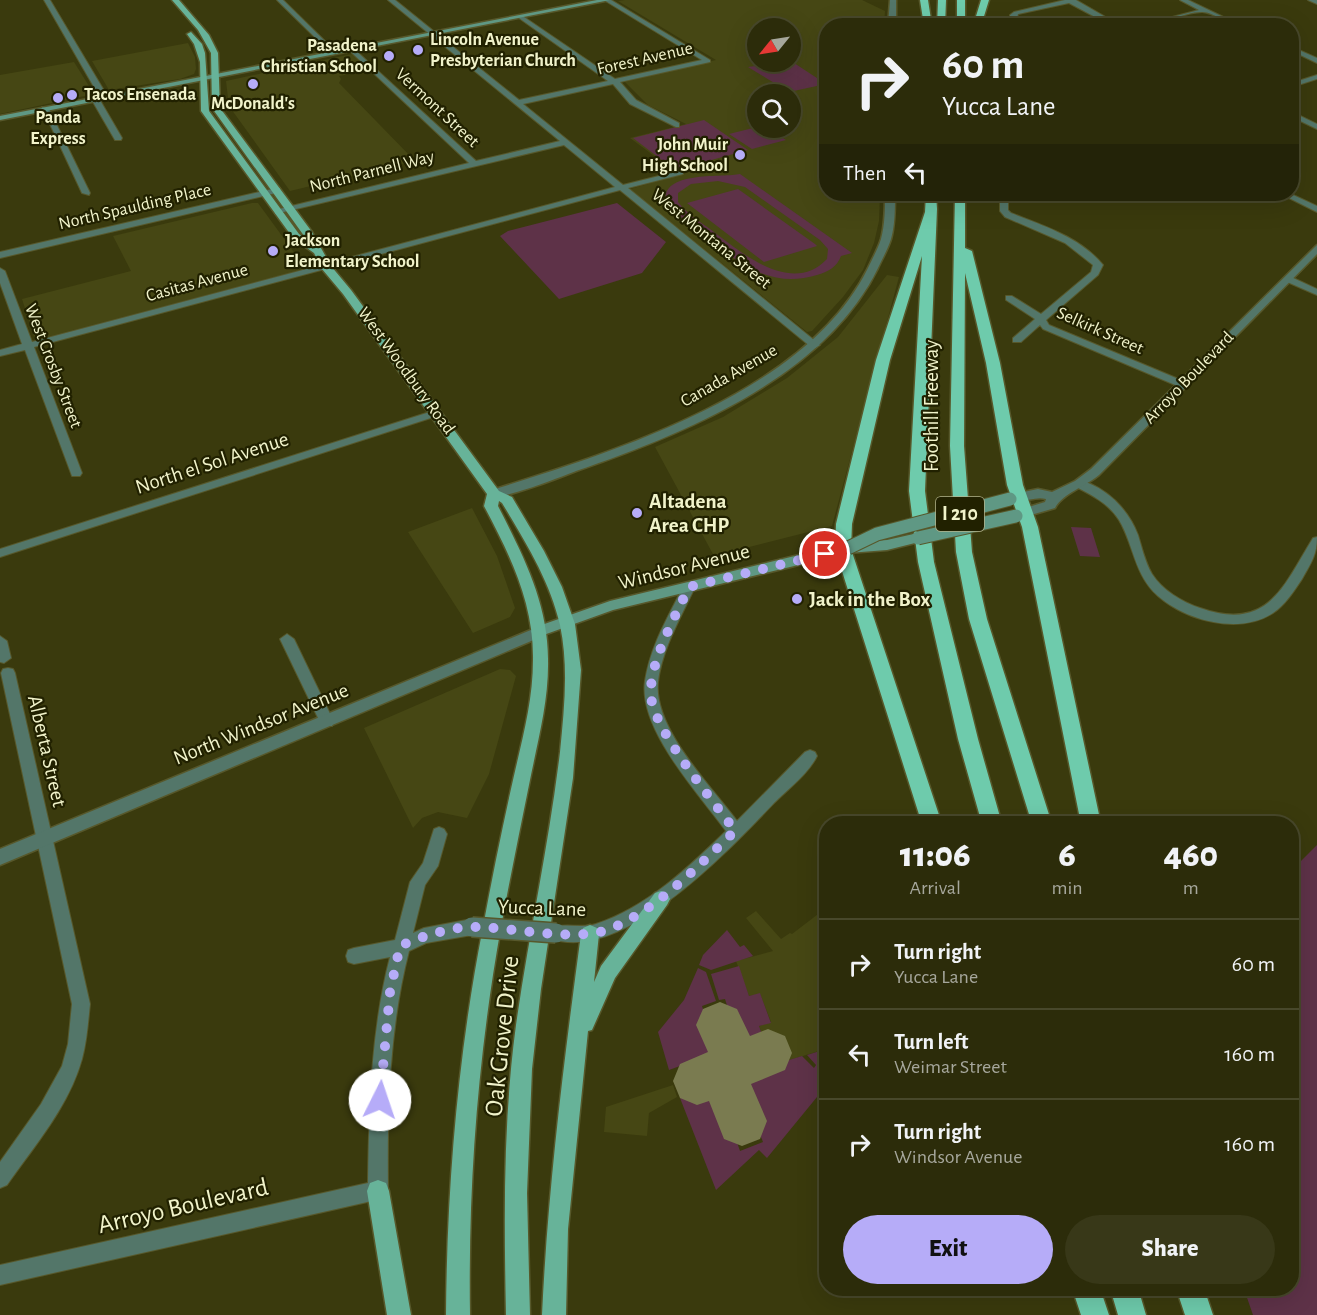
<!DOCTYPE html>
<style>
body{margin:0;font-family:"Alegreya Sans",sans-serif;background:#383818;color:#f1f3f6;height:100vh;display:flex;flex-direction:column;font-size:22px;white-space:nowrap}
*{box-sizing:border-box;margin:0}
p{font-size:20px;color:#a6a79c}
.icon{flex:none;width:33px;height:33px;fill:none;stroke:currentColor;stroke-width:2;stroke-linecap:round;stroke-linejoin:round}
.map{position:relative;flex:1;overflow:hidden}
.details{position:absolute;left:819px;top:816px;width:480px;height:480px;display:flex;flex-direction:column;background:#2c2c0a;border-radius:24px;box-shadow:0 6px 24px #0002,0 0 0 2px #48482b}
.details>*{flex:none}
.top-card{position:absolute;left:819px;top:18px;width:480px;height:183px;border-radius:24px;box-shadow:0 6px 24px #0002,0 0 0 2px #48482b;background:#2c2c0a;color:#f1f3f6;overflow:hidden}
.needle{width:39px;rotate:240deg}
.controls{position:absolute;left:747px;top:18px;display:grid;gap:12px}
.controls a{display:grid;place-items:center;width:54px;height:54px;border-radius:50%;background:#2c2c0a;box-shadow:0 6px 24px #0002,0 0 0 2px #48482b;font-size:30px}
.pin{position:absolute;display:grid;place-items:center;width:51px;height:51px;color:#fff;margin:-26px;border:3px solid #fff;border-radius:50%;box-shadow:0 2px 6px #0007}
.me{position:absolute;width:66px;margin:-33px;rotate:4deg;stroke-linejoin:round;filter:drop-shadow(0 0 4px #0008)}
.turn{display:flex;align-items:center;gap:21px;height:126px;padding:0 24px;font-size:27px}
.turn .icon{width:78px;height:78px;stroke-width:2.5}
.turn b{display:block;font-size:42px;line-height:51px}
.then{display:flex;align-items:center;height:57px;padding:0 24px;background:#0003;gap:12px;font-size:22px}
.eta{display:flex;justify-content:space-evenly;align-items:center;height:102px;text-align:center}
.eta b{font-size:36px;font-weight:800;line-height:42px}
.cta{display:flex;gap:12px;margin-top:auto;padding:12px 24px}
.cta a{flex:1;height:69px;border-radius:36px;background:#b6acf8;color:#111;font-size:24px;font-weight:800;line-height:69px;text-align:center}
.cta a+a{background:#383818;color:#f1f3f6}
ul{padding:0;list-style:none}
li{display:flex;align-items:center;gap:18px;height:90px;padding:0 24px;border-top:2px solid #48482b}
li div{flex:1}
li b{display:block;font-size:22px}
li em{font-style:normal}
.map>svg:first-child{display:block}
</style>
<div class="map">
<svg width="1317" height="1315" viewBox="0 0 1317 1315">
<rect width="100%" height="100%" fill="#3a3a0d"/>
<path fill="#464714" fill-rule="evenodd" d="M625,0H862L885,11L884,25L826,26V194H880L879,221L874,243L863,270L843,297L812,331L807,332L630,189L680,175L630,138L686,124L648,105L625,82L716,60L618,1ZM758,28H790V62H758ZM758,94H790V128H758Z
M188,43L195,57L196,69L194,74L180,79L109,90L92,61Z
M352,54L369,70L339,76L341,79L339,83L415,161L290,191L229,106L226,81Z
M74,62L94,94L0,114V75Z
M252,203H258L304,266L297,271L43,338L34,337L22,299L131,271L113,236Z
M887,275L899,277L832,526L714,556L655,447L723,417L787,378L838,337Z
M472,508L497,556L515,608L510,617L473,633L408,532Z
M500,669L510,670L516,676L489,774L467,818L438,812L422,818L413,828L364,728Z
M826,908V1049L773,1065L759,1026L771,1022L760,994L749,996L736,961L773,951L746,918L756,911L781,939L790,933L792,934Z
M673,1085L677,1097L649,1113L647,1136L604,1132L606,1107Z"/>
<path fill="#5e3248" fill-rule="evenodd" d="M791,61L826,84L789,92L748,67Z
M704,120L748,150L675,170L633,138Z
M757,127L767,128L786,140L752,149L729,134Z
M740,174L852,253L841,256C837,267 828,272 817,275C769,290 736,261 701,233C690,224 675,215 666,203C659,170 723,178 740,174ZM718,181L745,187L820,240L828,249L827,259C792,296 742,253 714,232C702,223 687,214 678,202V193L691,184Z
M738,189L815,244L817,246L764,262L687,203Z
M617,203L666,242L642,273L559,299L500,236L508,231Z
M1071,527L1091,528L1100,557L1080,556Z
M1317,845V1315H1253L1244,1289L1292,1288V870Z
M727,930L740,947L744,945L753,956L711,970L699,965L703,955Z
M739,966L749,996L760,993L771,1023L759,1026L766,1045L742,1055L737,1051L725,1024L732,1021L725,999L719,1000L711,974Z
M698,968L706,972L716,1001L702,1006L709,1028L717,1026L729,1054L728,1061L695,1074L691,1062L669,1070L658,1032L684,1000Z
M826,1049V1086L767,1158L759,1150L716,1190L680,1098L700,1091L699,1088L717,1080L722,1083L738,1122L731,1125L740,1151L763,1142L753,1117L745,1120L730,1081L731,1075L771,1060L773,1065L802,1056L814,1068L816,1065L807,1055Z"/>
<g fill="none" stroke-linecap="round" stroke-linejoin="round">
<path fill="#7a7b50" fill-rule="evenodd" d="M720,1002L737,1009L750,1036L768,1029L785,1036L792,1053L785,1070L751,1084L767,1121L760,1139L742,1146L724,1139L709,1101L697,1105L680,1098L673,1081L680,1064L708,1052L696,1025L703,1009Z"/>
<g stroke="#57582b" stroke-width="2">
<path id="minor" d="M44,0H50L106,94L101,102L122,138L121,140H115L93,102L98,94Z
M277,0H283L336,52V54H332Z
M388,0H395L519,100L608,81L519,18L521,15L615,79L702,60L604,0H611L710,60V62L620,82L636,100L679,123V127H676L630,104L613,84L523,104L623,185L683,170V174L628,188L820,345L815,348L811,347L620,190L34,347L82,473L80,476H72L25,350L0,356V350L22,344L0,283V268L5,271L32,342L615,187L564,145L275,214V210L469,163L350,51V49H354L476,161L560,141Z
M1065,0H1076L1121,26H1112L1069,3L1018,14L1015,26H1009L1010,15L1014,12Z
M1180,0H1188L1242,26C1227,26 1215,12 1202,12C1183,12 1161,26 1138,26L1199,10Z
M1308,0H1317V4Z
M1292,47L1317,58V63L1292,51Z
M1317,75V79L1292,87V83Z
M42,107L49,109L90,193L89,195L82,193Z
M1292,112L1317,124V129L1292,117Z
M277,188H280V192L0,258V252Z
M1000,194H1008V210L1011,213C1044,226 1080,237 1103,265L1098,275L1046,320L1049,325L1188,383V387H1180L1043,329L1040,325L1021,342H1013V338L1035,319L1006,300V296H1012L1041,314L1091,272L1093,265L1065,243L1005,217L1000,211Z
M1281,194H1291L1317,206V212Z
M1285,277H1291L1317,289V295L1285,281Z
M436,410L440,411V415L0,557V549Z
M1080,480C1107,488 1128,509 1138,535C1142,548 1145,562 1152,574C1162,590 1182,602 1200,608C1268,632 1283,587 1313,538L1317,537C1317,555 1311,563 1302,579C1294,591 1285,605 1273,613C1239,635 1187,621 1158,596C1134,575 1134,545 1119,520C1109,504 1092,495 1076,487L1074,484L1076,481Z
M689,582L695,587C681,617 662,649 658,682C653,728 711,786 737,821L805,752L810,750L815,752L817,756C809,773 788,789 774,803C730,849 621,966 550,938L548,933L550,928C564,922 581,929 596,924C647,907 688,868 726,831C699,794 638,729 645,681C650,647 668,617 683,587Z
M287,634L294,639L334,722L332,726H322L320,722L280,639Z
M0,636L7,641L11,658L4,663L0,662Z
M8,668L13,669L15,673L90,1004C88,1022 87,1041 82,1059C69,1106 35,1145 7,1185L0,1188V1162L41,1104L62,1066L68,1044L72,1004L1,673L3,669Z
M439,827L444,829L447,834L438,866L425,885L413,933L424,928L472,919L478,922L480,927L478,932L472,935L426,943L409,951C389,1029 387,1111 388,1191L385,1198L0,1285V1265L368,1183C369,1108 371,1030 390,957L354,964L348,962L346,956L348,950L354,948L395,940L410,882L423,863L434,829Z"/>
</g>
<g stroke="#57582b" stroke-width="3">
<path id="tertiary" d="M890,0H896V26H888Z
M885,194H895C895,209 895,225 891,239C888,249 882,259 878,268C825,377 684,434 576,471C561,477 502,500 489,497L488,494L489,491C613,452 807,393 868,268C872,259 878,249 881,239C885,224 885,209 885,194Z
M1317,245V254L1099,475C1086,486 1062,494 1055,508L1024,517L1019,516L1017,513L1019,510L1045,502L1046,499C1035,496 1025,503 1014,500L1013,497L1014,494L1038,489L1052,492L1075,481L1091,469Z
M538,627L545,632L543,636L0,865V849Z"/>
</g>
<g stroke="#57582b" stroke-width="3">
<path id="secondary" d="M597,0H610L0,120V116Z
M918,533L925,538L923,541L887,550L848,553L613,610L538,637L531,632L533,628L610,601L848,543L887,540Z"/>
</g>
<g stroke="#57582b" stroke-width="3">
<path id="primary" d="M172,0H179L209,35L218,53L220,108L312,232L331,266L351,290L499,491L512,497L544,551L562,587L575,624L581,670L573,778L541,989L532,1069L527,1193L530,1315H506C504,1219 503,1121 516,1025C529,934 549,844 560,752C564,710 569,668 560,625C550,581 525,541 502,503L499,501L498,506C523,555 548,603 548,659C549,700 538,740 530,780C520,829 510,878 501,927C478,1055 468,1184 470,1315H446C447,1184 458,1055 483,927C492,878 502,829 513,780C522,740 533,701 533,660C534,603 510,555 484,506L487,494L343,294L322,269L314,253L293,238L201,111L200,62L194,44L187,34L191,32L202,44L205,53L209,111L299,234L307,240L212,108L211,53L198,30Z
M661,891L667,893L670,899L667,905L615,978L592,1030L588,1031L568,1229L566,1315H542C548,1187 564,1061 581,934L583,928L590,925L597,928L599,934L594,982L601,966L655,893Z
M378,1180L386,1183L389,1191L411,1315H387L367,1191L370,1183Z"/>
</g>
<g stroke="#57582b" stroke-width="3">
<path id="motorway" d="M920,0H928L932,26H924Z
M938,0H946L945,26H937Z
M957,0H965V26H957Z
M981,0H989L981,26H973Z
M926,194H936L937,209L925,491L934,562L978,739L1002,824H982L958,739L918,562L909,491L922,256L890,360L852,524L851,549L942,824H922L835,549L836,524L876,360L925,212Z
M955,194H965V248L972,251L1000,363L1023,485L1038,527L1101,824H1081L1022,527L1007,485L986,363L965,273L964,446L972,552L987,619L1052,824H1032L969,619L956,552L950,446Z
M1072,1288H1100L1109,1315H1081Z
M1110,1288H1138L1146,1315H1118Z
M1176,1288H1204L1213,1315H1185Z"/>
</g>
<use href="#minor" fill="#537669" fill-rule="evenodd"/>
<use href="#tertiary" fill="#537669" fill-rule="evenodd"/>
<use href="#secondary" fill="#5f9884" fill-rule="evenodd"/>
<use href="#primary" fill="#67b399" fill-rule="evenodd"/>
<use href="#motorway" fill="#6ecbac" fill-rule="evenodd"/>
<g stroke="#57582b" stroke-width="22" stroke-linecap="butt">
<path id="minor-bridge" d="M472,927L556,933"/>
</g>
<g stroke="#57582b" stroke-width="15" stroke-linecap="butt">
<path id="secondary-bridge" d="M918,538L1016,516
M848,548L877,534L1010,499"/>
</g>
<use href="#minor-bridge" stroke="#537669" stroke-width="19"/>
<use href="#secondary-bridge" stroke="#5f9884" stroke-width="13"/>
</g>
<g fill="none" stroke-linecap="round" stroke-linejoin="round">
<path stroke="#b6acf8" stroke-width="10" stroke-dasharray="0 18" d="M380,1100L390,992L400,946C423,936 450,927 475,927C512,928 551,937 588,934C638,930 700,864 735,831C714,801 652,729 651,695C649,663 675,617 689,587L825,554"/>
</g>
<g fill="#b6acf8" stroke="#212100" stroke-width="2">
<circle cx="418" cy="50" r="6"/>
<circle cx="389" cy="56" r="6"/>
<circle cx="253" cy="84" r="6"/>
<circle cx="72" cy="95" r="6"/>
<circle cx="58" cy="98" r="6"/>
<circle cx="740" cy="155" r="6"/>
<circle cx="273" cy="251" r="6"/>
<circle cx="637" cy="513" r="6"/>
<circle cx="797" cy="599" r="6"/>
</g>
<g text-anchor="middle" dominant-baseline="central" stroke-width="4.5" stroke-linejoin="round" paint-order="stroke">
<g font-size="18" font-weight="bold" fill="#f1f3ca" stroke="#212100" text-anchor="start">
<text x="430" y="40">Lincoln Avenue<tspan x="430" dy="21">Presbyterian Church</tspan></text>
<text x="377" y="46" text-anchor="end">Pasadena<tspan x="377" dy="21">Christian School</tspan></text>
<text x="84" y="95">Tacos Ensenada</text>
<text x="253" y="104" text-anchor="middle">McDonald's</text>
<text x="58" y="118" text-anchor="middle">Panda<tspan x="58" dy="21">Express</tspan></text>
<text x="728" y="145" text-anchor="end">John Muir<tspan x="728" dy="21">High School</tspan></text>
<text x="285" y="241">Jackson<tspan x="285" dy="21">Elementary School</tspan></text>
</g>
<g font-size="18" fill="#f1f3ca" stroke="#212100">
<text transform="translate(645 59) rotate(-13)">Forest Avenue</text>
<text transform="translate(437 108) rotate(43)">Vermont Street</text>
<text transform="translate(372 172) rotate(-14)">North Parnell Way</text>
<text transform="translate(135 207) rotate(-13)">North Spaulding Place</text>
<text transform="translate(711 239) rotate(39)">West Montana Street</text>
<text transform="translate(197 283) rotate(-15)">Casitas Avenue</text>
<text transform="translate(1100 331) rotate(24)">Selkirk Street</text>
<text transform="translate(53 366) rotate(69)">West Crosby Street</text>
<text transform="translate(406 371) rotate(54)">West Woodbury Road</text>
<text transform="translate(729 376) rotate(-30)">Canada Avenue</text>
<text transform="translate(1189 378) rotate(-46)">Arroyo Boulevard</text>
</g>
<rect fill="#212100" stroke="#b3b48d" stroke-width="1.5" x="936" y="497" width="48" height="34" rx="4.5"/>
<g font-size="20" font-weight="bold" fill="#f1f3ca">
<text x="960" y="514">I 210</text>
</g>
<g font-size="21" fill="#f1f3ca" stroke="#212100">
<text transform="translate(931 406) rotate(-90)">Foothill Freeway</text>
<text transform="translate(212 463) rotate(-18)">North el Sol Avenue</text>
<text transform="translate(684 567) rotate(-14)">Windsor Avenue</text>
<text transform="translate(261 724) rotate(-22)">North Windsor Avenue</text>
<text transform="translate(47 751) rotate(77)">Alberta Street</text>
<text transform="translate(542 908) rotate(2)">Yucca Lane</text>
</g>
<g font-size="21" font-weight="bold" fill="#f1f3ca" stroke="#212100" text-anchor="start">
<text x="649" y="501">Altadena<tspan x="649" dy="24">Area CHP</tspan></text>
<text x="809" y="599">Jack in the Box</text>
</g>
<g font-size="26" fill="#f1f3ca" stroke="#212100">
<text transform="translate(502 1036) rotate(-84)">Oak Grove Drive</text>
<text transform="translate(183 1206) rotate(-13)">Arroyo Boulevard</text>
</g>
</g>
</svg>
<div class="controls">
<a><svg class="needle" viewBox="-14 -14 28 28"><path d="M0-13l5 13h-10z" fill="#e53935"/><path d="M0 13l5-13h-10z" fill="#a6a79c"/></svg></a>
<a><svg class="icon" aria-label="search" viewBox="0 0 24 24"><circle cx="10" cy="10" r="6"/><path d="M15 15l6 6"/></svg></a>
</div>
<div class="pin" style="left:825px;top:554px;background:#d93025"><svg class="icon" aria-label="arrive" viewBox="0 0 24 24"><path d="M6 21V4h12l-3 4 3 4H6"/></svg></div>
<svg class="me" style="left:380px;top:1100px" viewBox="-20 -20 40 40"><circle r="19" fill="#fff"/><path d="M0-13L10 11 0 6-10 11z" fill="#b6acf8"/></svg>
<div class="top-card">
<div class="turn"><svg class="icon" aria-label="right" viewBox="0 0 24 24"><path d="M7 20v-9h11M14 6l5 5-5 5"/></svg><div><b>60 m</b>Yucca Lane</div></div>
<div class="then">Then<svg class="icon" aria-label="left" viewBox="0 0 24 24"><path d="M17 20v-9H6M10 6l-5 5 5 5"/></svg></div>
</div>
<section class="details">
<div class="eta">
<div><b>11:06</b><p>Arrival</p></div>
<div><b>6</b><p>min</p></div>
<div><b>460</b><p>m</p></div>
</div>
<ul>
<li><svg class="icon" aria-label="right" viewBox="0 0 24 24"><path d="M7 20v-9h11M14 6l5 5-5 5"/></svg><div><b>Turn right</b><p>Yucca Lane</p></div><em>60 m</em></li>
<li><svg class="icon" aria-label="left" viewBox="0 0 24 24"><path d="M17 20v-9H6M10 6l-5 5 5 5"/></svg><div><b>Turn left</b><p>Weimar Street</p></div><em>160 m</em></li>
<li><svg class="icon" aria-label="right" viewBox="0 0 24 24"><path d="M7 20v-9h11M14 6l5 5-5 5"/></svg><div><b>Turn right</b><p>Windsor Avenue</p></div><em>160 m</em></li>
</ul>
<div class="cta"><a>Exit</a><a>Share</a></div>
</section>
</div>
